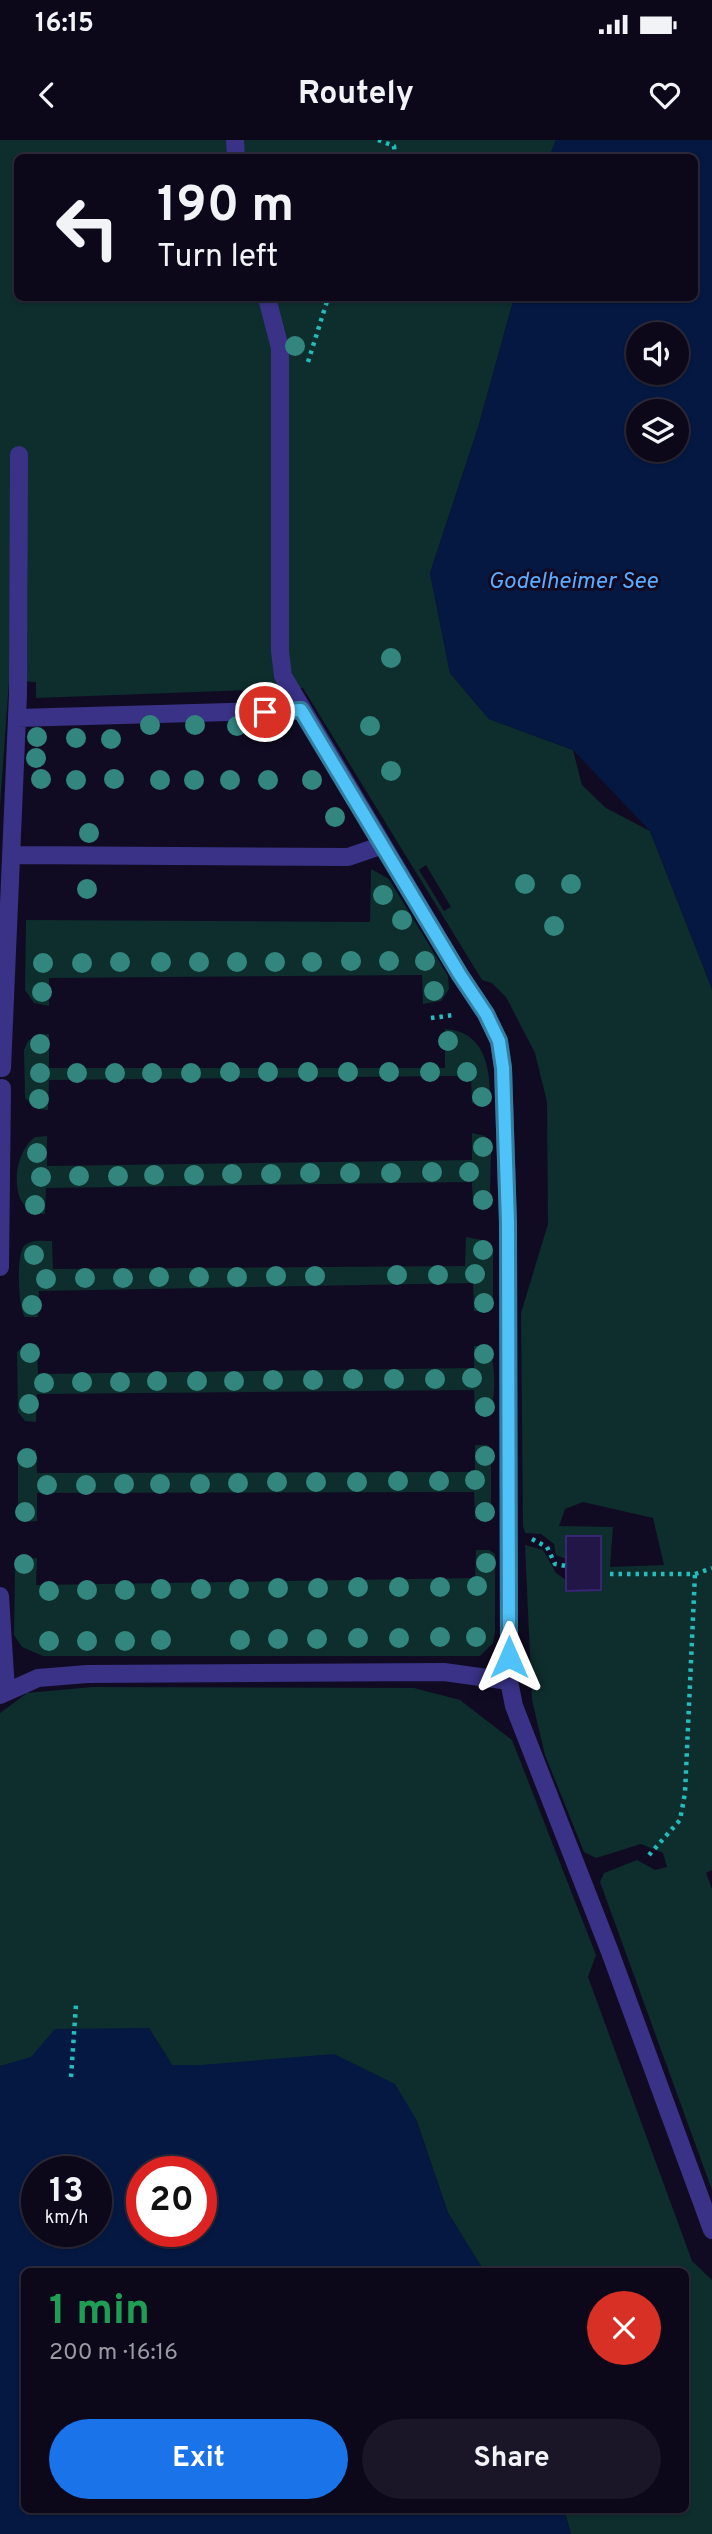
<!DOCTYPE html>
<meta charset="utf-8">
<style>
body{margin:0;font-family:Overpass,sans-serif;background:#1a1627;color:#f1f3f6;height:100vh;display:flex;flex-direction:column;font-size:26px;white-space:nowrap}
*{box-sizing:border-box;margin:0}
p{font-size:23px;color:#9a9aa2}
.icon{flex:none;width:38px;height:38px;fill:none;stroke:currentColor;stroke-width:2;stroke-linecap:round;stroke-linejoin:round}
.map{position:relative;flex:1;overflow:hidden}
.sheet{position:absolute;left:21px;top:2128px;width:668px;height:245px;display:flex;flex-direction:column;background:#0c081a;border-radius:10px;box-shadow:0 2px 5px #0004,0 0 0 2px #2c2939}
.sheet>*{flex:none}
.guide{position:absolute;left:14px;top:14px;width:684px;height:147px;border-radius:10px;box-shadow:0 2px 5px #0004,0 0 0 2px #2c2939;background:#0c081a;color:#f1f3f6;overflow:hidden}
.tools{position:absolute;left:626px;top:182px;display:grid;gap:14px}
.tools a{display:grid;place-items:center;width:63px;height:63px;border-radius:50%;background:#0c081a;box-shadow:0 2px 5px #0004,0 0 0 2px #2c2939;font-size:35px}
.speed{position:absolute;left:21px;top:2016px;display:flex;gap:14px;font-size:35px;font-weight:700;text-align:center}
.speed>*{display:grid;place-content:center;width:91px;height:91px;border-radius:50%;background:#0c081a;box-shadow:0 2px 5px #0004,0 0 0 2px #2c2939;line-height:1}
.speed small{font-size:18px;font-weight:400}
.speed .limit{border:10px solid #d22;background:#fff;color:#111}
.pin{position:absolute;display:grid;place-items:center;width:60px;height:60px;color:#fff;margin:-30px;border:4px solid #fff;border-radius:50%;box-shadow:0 2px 7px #0007}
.me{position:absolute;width:77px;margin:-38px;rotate:0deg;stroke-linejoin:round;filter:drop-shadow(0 0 5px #0008)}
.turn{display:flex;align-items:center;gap:24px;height:147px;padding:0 28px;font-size:32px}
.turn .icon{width:91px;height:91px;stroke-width:2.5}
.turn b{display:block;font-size:49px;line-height:60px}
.round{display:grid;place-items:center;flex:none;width:74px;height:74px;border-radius:37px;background:#1a1627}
.head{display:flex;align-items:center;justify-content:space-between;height:119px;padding:0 28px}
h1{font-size:42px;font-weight:700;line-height:52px;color:#1e9e55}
.cta{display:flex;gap:14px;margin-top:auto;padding:14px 28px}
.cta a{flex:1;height:80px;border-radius:42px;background:#1a73e8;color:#fff;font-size:28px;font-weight:700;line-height:80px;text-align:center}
.cta a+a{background:#1a1627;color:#f1f3f6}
.status{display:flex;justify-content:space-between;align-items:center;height:49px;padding:0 35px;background:#0c081a;direction:ltr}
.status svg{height:19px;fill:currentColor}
header{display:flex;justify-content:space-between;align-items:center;height:91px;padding:0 28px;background:#0c081a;font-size:32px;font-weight:700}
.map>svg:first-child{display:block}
</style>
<div class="status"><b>16:15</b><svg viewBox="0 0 49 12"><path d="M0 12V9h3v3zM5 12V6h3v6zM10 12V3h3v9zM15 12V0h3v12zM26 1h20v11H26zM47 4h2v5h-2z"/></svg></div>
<header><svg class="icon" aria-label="back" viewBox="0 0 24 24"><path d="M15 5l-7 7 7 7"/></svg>Routely<svg class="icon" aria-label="heart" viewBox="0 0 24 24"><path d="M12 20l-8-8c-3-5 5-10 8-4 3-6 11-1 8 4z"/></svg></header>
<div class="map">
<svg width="712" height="2394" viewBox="0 0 712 2394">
<rect width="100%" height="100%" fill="#100b22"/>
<path fill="#0e2d2d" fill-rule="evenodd" d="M0,0H556L549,18H18V158H514L478,288L430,433L450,533L489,579L573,610L582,645L606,668L650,691L712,849V1730L706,1733L712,1749V2050L600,1742L604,1733L637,1720L655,1730L667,1727L663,1713L641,1704L596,1718L584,1712L545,1615L532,1560L525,1405L543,1410L556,1433L566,1440L567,1451L601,1450L600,1396H566V1419L556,1415L554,1404L541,1394L525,1393L523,1386L521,1173L548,1084L547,962L535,913L506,857L492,843L482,840L303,548L36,558V542L9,541L0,666ZM426,725L451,767L444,771L419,730ZM583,1362L653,1378L664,1425L610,1427L613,1387L559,1386L565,1369Z
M371,729L389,739L448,836L449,849L441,861L423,864L422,835L49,838V866L34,863L25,850L26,780L370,782Z
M445,889C483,891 490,925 490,956L485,962L472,963L471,937L453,936L49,940L48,970L37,969L25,958L24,910L28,901L37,895L49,894V928H445Z
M472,993L485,996L491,1008L490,1057L480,1066H473L472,1042L46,1048L45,1074C7,1075 11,1014 35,997L47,996V1026L472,1020Z
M466,1097L487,1101L493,1111V1160L482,1171H474L473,1143L39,1151L38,1177H25C18,1168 16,1114 24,1106C31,1099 43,1101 52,1101L53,1129L465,1126Z
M37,1204L38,1234L474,1228V1206H487C496,1215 497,1265 488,1272H475L474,1250L37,1254L36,1282L25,1281L18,1272L17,1212L26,1205Z
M475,1305H487L491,1309V1375L487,1379H475L474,1352L37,1353V1381L22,1382L18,1376V1313L23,1309L36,1310L37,1333L475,1332Z
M476,1410H489L495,1414V1492L493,1503L480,1516H43L22,1507L14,1495L15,1423L19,1419L37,1418L36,1445L475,1438Z
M92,1547L414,1548L460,1560L512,1600L596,1815L588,1837L692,2121L712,2140V2394H571L564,2370H686V2132L484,2131L448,2073L416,1979L201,1925H172L149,1888L0,1926V1573L27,1553Z"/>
<path fill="#051842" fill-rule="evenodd" d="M556,0H712V849L650,691L573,610L489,579L450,533L430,433L478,288L514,158H695V18L549,17ZM639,194H677V233H639ZM639,271H677V310H639Z
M149,1888L172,1925H201L334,1914L395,1944L416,1979L448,2073L484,2131L24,2132V2370H564L571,2394H0V1926L31,1917L55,1889ZM37,2032H96V2091H37ZM142,2032H201V2091H142Z"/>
<path fill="#211645" stroke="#382573" stroke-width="2" d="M566,1396H601V1450L566,1451Z"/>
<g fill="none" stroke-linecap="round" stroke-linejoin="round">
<path stroke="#23bdbb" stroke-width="4.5" stroke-dasharray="3.5 5" stroke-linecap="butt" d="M378,0L394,6L395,18
M308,222L328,158
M431,878L454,875
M532,1399L547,1407L555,1424L566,1426
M610,1434H695L712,1428
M649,1715L680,1680L685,1653L695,1434
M71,1937L76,1865"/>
<path stroke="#393286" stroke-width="18" d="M235,0L236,18
M267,158L280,208V511L283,536L460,835L486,874L499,901L503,928L508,1083L509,1541L514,1566L610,1812L712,2090
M17,578L301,570
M12,715L348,717L383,705
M2,928L18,554L19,315
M0,1127L2,948
M0,1456L6,1550
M0,1555L38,1538L87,1534L444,1532L509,1541"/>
</g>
<g fill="#32867e">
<circle cx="295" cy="206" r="10"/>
<circle cx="391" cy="518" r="10"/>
<circle cx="150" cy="585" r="10"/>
<circle cx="195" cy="585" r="10"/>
<circle cx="237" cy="586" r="10"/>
<circle cx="370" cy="586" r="10"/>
<circle cx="37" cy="597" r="10"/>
<circle cx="76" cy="598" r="10"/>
<circle cx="111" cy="599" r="10"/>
<circle cx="36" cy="618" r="10"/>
<circle cx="391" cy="631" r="10"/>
<circle cx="41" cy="639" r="10"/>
<circle cx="114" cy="639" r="10"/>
<circle cx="76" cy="640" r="10"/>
<circle cx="160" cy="640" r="10"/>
<circle cx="194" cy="640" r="10"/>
<circle cx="230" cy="640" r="10"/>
<circle cx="268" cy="640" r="10"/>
<circle cx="312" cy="640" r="10"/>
<circle cx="335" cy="677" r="10"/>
<circle cx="89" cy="693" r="10"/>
<circle cx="525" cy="744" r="10"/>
<circle cx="571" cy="744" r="10"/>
<circle cx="87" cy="749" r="10"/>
<circle cx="383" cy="755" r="10"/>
<circle cx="402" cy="780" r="10"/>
<circle cx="554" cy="786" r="10"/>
<circle cx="351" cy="821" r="10"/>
<circle cx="389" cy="821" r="10"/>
<circle cx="425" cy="821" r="10"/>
<circle cx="120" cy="822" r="10"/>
<circle cx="161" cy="822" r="10"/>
<circle cx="199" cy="822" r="10"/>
<circle cx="237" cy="822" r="10"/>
<circle cx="275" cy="822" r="10"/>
<circle cx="312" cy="822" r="10"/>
<circle cx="43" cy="823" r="10"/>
<circle cx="82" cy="823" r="10"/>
<circle cx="434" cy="851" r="10"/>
<circle cx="42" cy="852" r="10"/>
<circle cx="448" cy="901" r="10"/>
<circle cx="40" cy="904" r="10"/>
<circle cx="230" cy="932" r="10"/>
<circle cx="268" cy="932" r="10"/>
<circle cx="308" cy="932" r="10"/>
<circle cx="348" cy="932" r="10"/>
<circle cx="389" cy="932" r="10"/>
<circle cx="430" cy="932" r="10"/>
<circle cx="467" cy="932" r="10"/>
<circle cx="40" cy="933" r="10"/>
<circle cx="77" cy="933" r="10"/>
<circle cx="115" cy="933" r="10"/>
<circle cx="152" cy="933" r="10"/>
<circle cx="191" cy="933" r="10"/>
<circle cx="482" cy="957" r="10"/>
<circle cx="39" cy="959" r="10"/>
<circle cx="483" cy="1007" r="10"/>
<circle cx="37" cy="1013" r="10"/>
<circle cx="432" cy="1032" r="10"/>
<circle cx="469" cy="1032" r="10"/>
<circle cx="310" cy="1033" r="10"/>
<circle cx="350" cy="1033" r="10"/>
<circle cx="391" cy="1033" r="10"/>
<circle cx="232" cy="1034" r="10"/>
<circle cx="271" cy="1034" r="10"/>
<circle cx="154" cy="1035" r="10"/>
<circle cx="194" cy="1035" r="10"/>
<circle cx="79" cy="1036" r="10"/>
<circle cx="118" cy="1036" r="10"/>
<circle cx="41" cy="1037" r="10"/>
<circle cx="483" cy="1060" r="10"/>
<circle cx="35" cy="1065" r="10"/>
<circle cx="483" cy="1110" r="10"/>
<circle cx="34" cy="1115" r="10"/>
<circle cx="475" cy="1134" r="10"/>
<circle cx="397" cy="1135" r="10"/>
<circle cx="438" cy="1135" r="10"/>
<circle cx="276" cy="1136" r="10"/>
<circle cx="315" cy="1136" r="10"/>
<circle cx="159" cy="1137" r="10"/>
<circle cx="199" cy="1137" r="10"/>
<circle cx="237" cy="1137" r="10"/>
<circle cx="85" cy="1138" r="10"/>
<circle cx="123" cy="1138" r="10"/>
<circle cx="46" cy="1139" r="10"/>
<circle cx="484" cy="1163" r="10"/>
<circle cx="32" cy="1165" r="10"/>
<circle cx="30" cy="1213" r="10"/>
<circle cx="484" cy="1214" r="10"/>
<circle cx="472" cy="1238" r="10"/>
<circle cx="353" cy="1239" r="10"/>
<circle cx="394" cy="1239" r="10"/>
<circle cx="435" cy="1239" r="10"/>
<circle cx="273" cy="1240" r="10"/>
<circle cx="313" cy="1240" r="10"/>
<circle cx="157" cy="1241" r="10"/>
<circle cx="197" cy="1241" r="10"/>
<circle cx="234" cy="1241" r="10"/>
<circle cx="82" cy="1242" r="10"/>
<circle cx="120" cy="1242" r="10"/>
<circle cx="44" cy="1243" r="10"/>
<circle cx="29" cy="1264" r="10"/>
<circle cx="485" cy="1267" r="10"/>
<circle cx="485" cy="1316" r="10"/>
<circle cx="27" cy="1318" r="10"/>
<circle cx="475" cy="1340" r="10"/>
<circle cx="398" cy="1341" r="10"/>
<circle cx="439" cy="1341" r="10"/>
<circle cx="277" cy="1342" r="10"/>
<circle cx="316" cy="1342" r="10"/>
<circle cx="357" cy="1342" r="10"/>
<circle cx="238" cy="1343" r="10"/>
<circle cx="124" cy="1344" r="10"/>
<circle cx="160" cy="1344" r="10"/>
<circle cx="200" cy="1344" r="10"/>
<circle cx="47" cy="1345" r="10"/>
<circle cx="86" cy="1345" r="10"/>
<circle cx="25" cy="1372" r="10"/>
<circle cx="485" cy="1372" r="10"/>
<circle cx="486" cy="1423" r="10"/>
<circle cx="24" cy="1424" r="10"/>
<circle cx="477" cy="1446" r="10"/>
<circle cx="358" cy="1447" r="10"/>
<circle cx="399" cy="1447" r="10"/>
<circle cx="440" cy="1447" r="10"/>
<circle cx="278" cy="1448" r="10"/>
<circle cx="318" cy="1448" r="10"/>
<circle cx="161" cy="1449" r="10"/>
<circle cx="201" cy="1449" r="10"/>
<circle cx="239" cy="1449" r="10"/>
<circle cx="87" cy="1450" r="10"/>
<circle cx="125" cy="1450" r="10"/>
<circle cx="49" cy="1451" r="10"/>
<circle cx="440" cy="1497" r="10"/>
<circle cx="476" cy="1497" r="10"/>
<circle cx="358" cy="1498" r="10"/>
<circle cx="399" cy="1498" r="10"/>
<circle cx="278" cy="1499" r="10"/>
<circle cx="317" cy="1499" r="10"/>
<circle cx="161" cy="1500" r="10"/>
<circle cx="240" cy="1500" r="10"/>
<circle cx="49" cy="1501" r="10"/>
<circle cx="87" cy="1501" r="10"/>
<circle cx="125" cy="1501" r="10"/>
</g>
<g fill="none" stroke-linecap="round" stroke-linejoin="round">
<g stroke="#337fa1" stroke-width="18">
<path id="route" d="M265,572L301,570L460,835L486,874L499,901L503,928L508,1083L509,1517"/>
</g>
<use href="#route" stroke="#4fc3f7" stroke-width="12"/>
</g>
<g text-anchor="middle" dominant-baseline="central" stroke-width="6" stroke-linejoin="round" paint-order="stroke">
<g font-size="23" font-style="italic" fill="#5babff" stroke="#100b22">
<text x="573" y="442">Godelheimer See</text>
</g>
</g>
</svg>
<div class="tools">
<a><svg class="icon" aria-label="sound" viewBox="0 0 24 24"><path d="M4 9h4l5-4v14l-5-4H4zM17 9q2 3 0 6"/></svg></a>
<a><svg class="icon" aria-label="layers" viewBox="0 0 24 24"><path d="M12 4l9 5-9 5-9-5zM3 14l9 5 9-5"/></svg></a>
</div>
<div class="speed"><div>13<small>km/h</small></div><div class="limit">20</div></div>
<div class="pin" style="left:265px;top:572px;background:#d93025"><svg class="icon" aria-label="arrive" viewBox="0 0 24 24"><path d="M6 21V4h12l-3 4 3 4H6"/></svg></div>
<svg class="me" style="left:509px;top:1517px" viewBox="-20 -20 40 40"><path d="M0-17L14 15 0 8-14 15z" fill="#4fc3f7" stroke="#fff" stroke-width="4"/></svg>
<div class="guide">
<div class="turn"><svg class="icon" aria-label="left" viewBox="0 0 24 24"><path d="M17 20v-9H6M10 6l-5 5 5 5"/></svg><div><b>190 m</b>Turn left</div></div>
</div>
<section class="sheet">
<div class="head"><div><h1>1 min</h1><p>200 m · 16:16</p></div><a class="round" style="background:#d93025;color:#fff"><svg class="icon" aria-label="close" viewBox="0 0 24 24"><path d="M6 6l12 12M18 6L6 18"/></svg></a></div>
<div class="cta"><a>Exit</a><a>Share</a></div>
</section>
</div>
